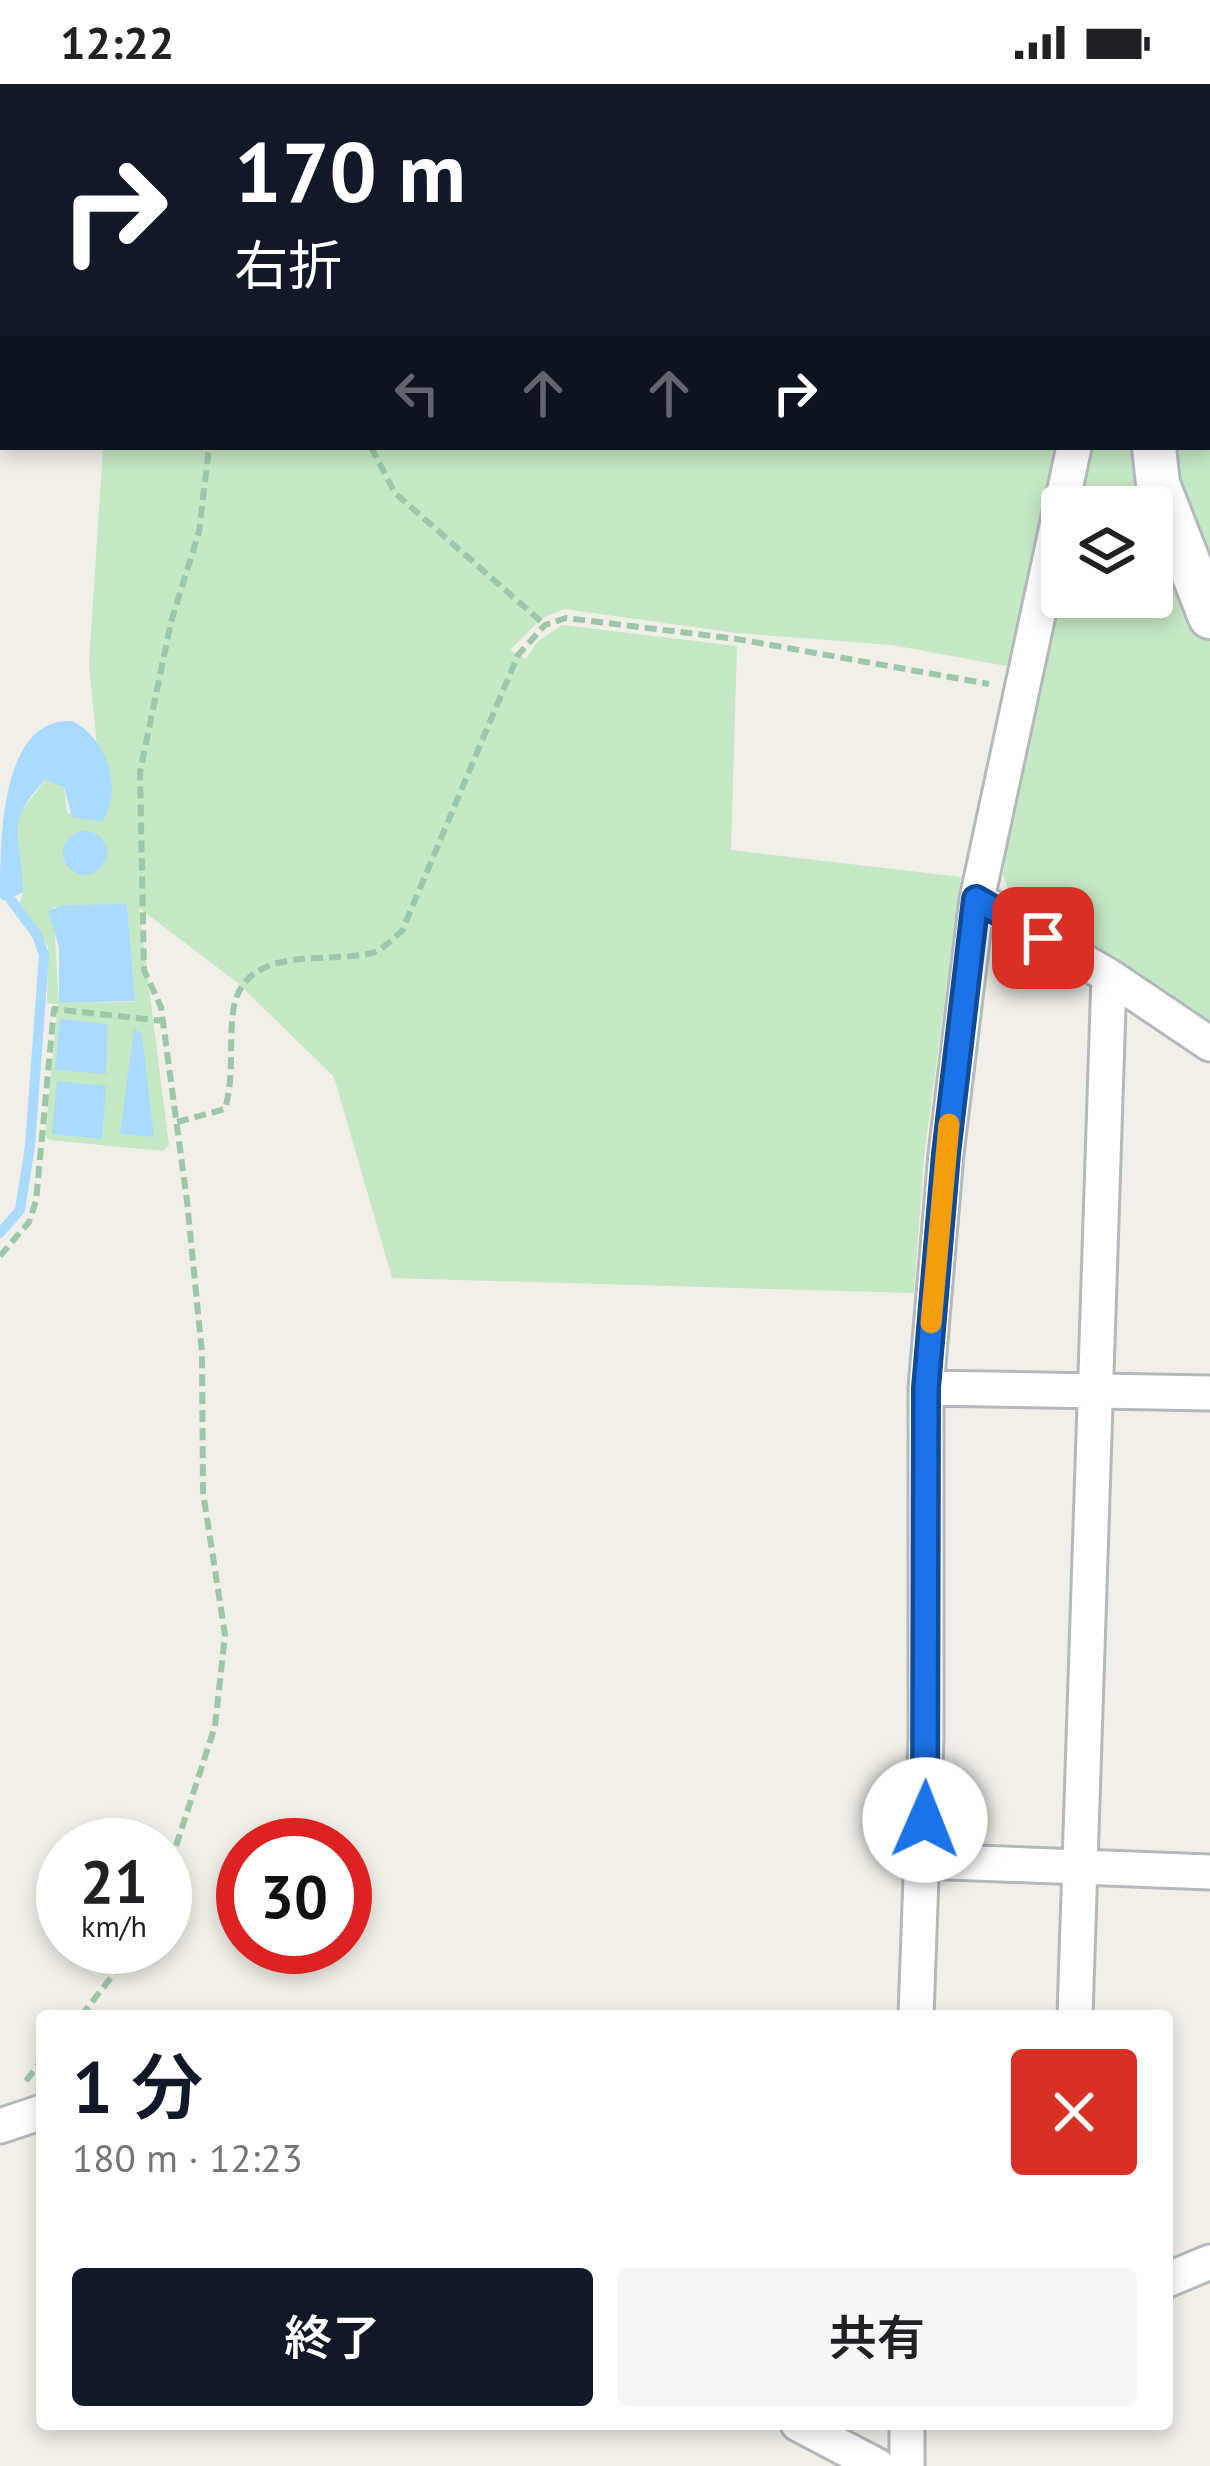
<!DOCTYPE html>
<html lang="ja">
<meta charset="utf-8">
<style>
body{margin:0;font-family:"PT Sans","Noto Sans JP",sans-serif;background:#f6f6f6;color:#202124;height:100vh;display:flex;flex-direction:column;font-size:45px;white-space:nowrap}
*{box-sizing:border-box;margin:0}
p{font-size:39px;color:#757577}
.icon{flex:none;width:66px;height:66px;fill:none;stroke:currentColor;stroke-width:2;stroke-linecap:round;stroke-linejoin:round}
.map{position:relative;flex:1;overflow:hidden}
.panel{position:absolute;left:36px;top:1926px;width:1137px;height:420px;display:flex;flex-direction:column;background:#fff;border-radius:12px;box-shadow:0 6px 18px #0003}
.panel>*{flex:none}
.banner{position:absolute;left:0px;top:0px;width:1212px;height:366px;box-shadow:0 6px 18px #0003;background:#111827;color:#fff;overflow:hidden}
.buttons{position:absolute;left:1041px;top:402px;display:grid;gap:24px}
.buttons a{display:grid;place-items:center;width:132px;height:132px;border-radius:12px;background:#fff;box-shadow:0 6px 18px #0003;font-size:60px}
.speed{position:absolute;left:36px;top:1734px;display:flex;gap:24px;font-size:60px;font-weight:700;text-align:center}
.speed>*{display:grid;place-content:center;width:156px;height:156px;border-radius:50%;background:#fff;box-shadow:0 6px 18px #0003;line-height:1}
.speed small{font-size:30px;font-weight:400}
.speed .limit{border:18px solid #d22;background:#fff;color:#111}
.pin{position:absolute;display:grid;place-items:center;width:102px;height:102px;color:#fff;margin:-51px;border-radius:24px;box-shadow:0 6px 18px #0006}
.me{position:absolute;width:132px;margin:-66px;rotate:1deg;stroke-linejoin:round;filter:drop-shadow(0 0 9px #0008)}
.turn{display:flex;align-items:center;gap:42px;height:252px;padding:0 36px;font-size:54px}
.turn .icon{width:156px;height:156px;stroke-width:2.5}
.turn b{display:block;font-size:84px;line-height:102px}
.lanes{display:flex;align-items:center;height:114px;padding:0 36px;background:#0003;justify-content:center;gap:60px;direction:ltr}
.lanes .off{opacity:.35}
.round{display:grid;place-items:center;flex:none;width:126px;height:126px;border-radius:12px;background:#f6f6f6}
.summary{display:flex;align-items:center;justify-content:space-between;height:204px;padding:0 36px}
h1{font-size:72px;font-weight:600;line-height:90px;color:#111827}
.button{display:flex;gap:24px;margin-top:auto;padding:24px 36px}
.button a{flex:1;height:138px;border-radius:12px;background:#111827;color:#fff;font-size:48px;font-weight:600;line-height:138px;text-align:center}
.button a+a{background:#f6f6f6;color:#202124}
.status{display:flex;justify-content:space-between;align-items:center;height:84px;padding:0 60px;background:#fff;direction:ltr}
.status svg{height:33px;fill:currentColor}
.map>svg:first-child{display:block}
</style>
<div class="status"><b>12:22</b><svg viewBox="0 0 49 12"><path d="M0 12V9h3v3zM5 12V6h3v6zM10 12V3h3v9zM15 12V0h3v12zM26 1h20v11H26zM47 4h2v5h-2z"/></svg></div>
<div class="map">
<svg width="1210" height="2382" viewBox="0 0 1210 2382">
<rect width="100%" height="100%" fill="#f1efe8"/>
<path fill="#c5e8c5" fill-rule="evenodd" d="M1147,0H1210V949L1015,822L1003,791L1062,427V513H1152V423H1063L1073,363H1209V3Z
M103,363H1055L1020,570L1006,582L892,561L737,549L564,525L541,535L510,566L526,575L537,558L562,541L737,562L731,766L961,793L924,1073L914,1209L392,1194L334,993L238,899L139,824L169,1061L163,1067L49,1056L45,1052L58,920L47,919L48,862L19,822L23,808L15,745L20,729L46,695L64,703L67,729L104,734L89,581ZM127,820L135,918L59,919L53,823Z"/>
<path fill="#aadaff" d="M72,637C107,654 124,705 102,738L72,733L64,703L45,696C1,742 23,755 23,808L5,817L0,814C0,758 0,633 72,637Z
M63 769a22 22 0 1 1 44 0a22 22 0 1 1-44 0Z
M127,820L135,917L59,919V863L48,827L62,821Z
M60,935L107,940L106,990L55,986Z
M134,944L142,951L154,1053L120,1050Z
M57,997L106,1002L102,1055L52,1050Z"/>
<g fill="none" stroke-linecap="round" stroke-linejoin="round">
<path stroke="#aadaff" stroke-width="10" d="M0,1149L20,1126L30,1062L44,871L37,851L11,816"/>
<g stroke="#b5b8bc" stroke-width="39">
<path id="minor" d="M1143,3L1144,0
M977,815L1109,892L1210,960
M926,1304L1210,1309
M924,1777L1210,1788
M916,1932L926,1654V1304L946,1070L977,815L1074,363
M1075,1932L1109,892
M0,2042L42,2028
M1167,2196L1210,2178
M798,2340L878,2382
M907,2382V2340"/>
</g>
<g stroke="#b5b8bc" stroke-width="48">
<path id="tertiary" d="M1197,3L1198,0
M1154,363L1158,400L1210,533"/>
</g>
<path stroke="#9cc7a9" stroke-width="6" stroke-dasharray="12 6" stroke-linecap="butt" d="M371,363L395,409L545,541
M177,1038L225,1025C235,990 228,956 234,922C247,860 327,880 372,869C383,866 393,854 402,847L518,571L545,541L566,534L737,555L989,600
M0,1172L29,1138L36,1117L54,925L163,937
M165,1796L215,1642L225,1551L203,1408L202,1269L187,1117L161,923L144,886L140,688L171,538L199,448L209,363
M81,1932L135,1863
M26,1997L42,1976"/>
<use href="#minor" stroke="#fff" stroke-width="33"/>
<use href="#tertiary" stroke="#fff" stroke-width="42"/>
</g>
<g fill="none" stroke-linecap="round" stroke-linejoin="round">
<g stroke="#114b97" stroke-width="30">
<path id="route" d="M925,1736L926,1304L946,1070L976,815L1043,854"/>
</g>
<use href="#route" stroke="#1a73e8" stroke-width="21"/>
<path stroke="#f59e0b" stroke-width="21" d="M931,1239L949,1040"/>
</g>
</svg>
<div class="buttons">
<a><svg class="icon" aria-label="layers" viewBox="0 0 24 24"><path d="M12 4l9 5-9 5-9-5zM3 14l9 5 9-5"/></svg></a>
</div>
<div class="speed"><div>21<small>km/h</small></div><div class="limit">30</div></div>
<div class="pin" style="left:1043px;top:854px;background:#d93025"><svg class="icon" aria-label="arrive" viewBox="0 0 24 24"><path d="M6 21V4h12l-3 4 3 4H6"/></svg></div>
<svg class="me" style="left:925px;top:1736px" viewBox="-20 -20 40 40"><circle r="19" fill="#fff"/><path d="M0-13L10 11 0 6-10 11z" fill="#1a73e8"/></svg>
<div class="banner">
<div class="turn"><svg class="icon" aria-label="right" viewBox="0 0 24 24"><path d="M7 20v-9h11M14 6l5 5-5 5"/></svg><div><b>170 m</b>右折</div></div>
<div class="lanes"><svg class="icon off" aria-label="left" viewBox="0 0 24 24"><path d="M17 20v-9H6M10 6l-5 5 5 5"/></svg><svg class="icon off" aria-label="ahead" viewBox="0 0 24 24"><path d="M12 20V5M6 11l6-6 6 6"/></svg><svg class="icon off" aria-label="ahead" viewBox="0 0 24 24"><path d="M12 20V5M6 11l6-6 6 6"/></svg><svg class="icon" aria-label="right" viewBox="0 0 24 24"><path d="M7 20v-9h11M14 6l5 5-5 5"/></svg></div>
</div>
<section class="panel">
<div class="summary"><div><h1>1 分</h1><p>180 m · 12:23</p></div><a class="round" style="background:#d93025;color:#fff"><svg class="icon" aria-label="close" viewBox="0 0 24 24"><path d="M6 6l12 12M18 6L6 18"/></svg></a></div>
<div class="button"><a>終了</a><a>共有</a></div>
</section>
</div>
